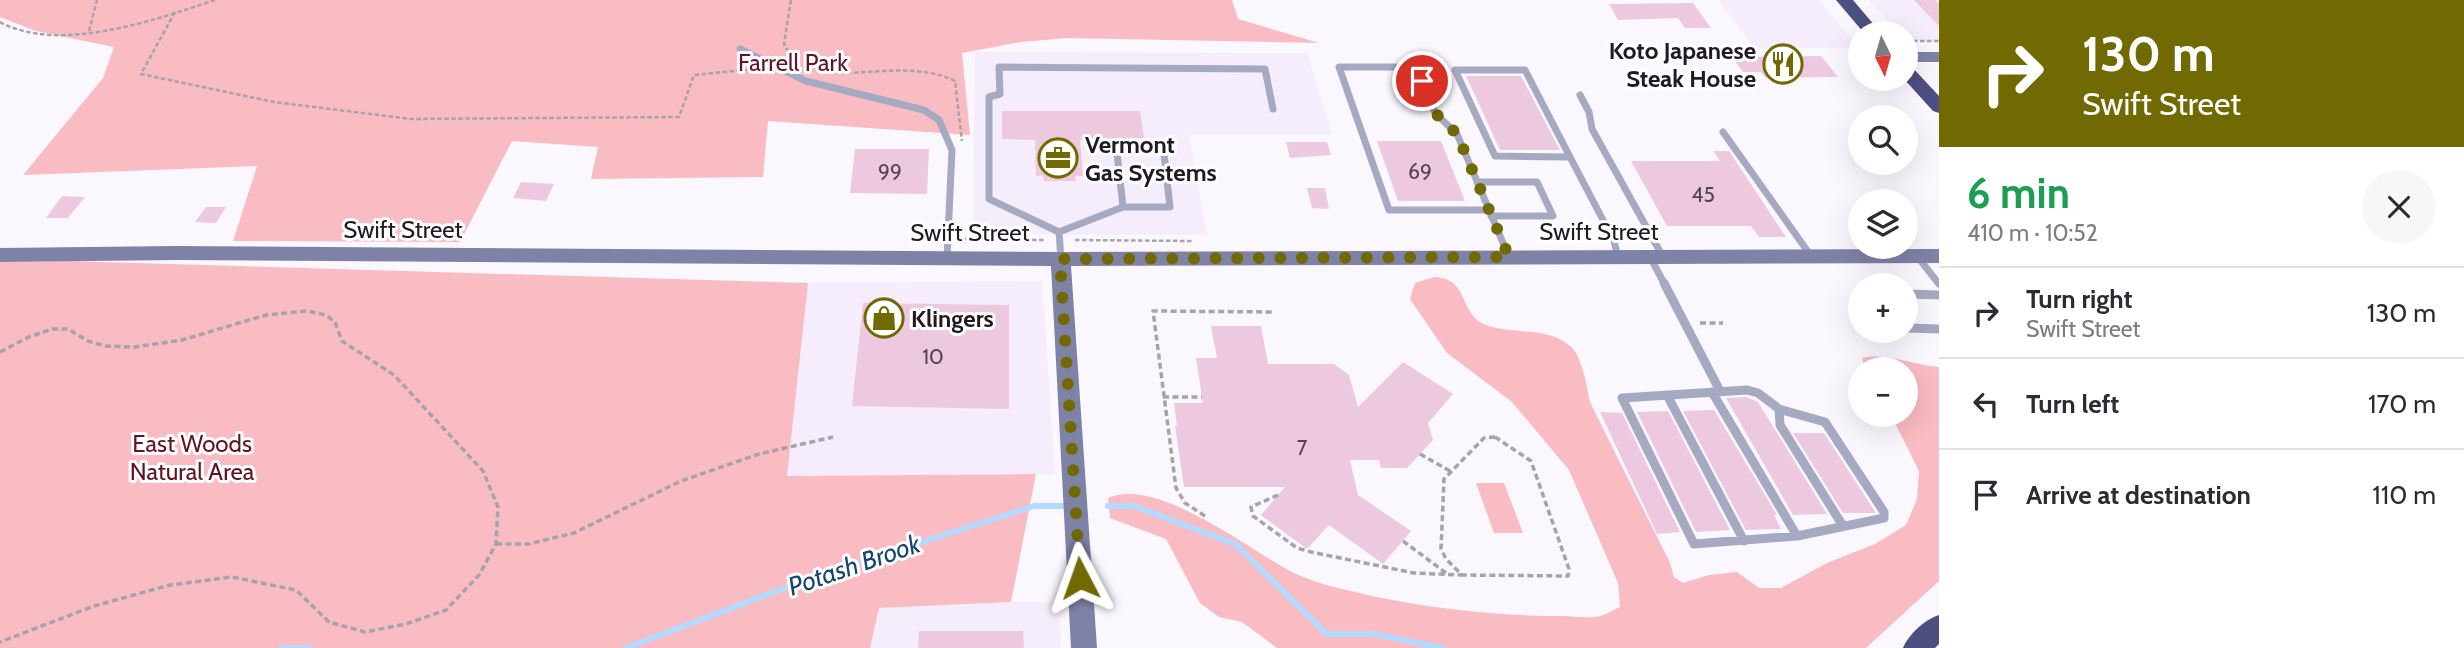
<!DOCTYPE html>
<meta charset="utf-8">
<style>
body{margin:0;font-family:Cabin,sans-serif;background:#f7f7f7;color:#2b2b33;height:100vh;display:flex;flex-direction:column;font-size:26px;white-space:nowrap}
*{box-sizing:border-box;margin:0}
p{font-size:23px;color:#7c7c81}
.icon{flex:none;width:38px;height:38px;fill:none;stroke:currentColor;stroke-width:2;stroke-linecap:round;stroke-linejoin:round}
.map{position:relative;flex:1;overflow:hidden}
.drawer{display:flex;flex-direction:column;background:#fff;width:525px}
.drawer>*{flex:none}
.banner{background:#716901;color:#fff;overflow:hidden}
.needle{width:46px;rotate:175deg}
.tools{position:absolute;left:1848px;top:21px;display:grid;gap:14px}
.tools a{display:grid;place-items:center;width:70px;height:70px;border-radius:50%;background:#fff;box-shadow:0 7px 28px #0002;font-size:35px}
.pin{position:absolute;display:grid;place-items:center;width:60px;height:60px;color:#fff;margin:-30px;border:4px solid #fff;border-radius:50%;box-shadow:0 2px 7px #0007}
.me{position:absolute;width:77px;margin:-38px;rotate:356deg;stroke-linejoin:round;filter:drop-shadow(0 0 5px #0008)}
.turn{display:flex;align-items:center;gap:24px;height:147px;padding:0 28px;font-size:32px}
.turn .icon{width:91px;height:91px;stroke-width:2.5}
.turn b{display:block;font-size:49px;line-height:60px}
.round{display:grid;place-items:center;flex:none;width:74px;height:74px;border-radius:37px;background:#f7f7f7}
.overview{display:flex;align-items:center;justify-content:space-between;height:119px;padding:0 28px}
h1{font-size:42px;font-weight:800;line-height:52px;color:#1e9e55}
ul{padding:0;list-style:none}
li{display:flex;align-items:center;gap:21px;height:91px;padding:0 28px;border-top:2px solid #e1e1e2}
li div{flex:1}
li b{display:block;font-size:26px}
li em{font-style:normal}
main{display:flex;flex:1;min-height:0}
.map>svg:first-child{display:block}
</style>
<main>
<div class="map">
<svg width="1939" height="648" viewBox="0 0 1939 648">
<rect width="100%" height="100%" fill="#fbf7fe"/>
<path fill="#f5ecfc" d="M1718,0H1819L1859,48H1754Z
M1869,0H1939V41H1906V33H1899Z
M975,52L1307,53L1332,135H1189L1207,235L973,234Z
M1042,281L1055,474L787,476L808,283Z
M1011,602H1059L1061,648H870L879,608Z"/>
<path fill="#f9bcc2" d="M0,0H1232L1238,19L1319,43L1068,38L1021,42L962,53L970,135L768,121L763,177L591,179L598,147L512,141L460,242L233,241L257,166L23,175L103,78L114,47L36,31L0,17Z
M68,261L808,283L787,476L1036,474L1011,602L879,608L870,648H0V262Z
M1434,277C1470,278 1458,314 1486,325C1513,335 1548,326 1570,346C1582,355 1587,387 1590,402L1670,563L1674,577L1683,583L1709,575L1737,572L1759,588H1781L1827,563L1875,544L1906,525L1917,499L1919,471L1891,415H1906V369H1865L1862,358C1887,352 1913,365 1939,367V581L1866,648H1277L1242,622L1219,617L1200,603L1166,539L1110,518L1108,498C1159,476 1251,552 1296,574C1320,585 1347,590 1372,596C1435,609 1499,616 1563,616C1574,616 1589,619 1600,616C1607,614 1613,610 1620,607L1618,583L1569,470L1512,402L1447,353L1410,299L1415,283Z
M1476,483H1504L1523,533H1494Z"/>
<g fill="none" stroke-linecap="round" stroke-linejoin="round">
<path stroke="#b5d9ff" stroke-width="6" d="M1108,506H1134L1235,544L1327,634H1374L1443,648
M281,648H310
M626,648L819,575L1034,506H1068"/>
</g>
<path fill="#edc9df" d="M1914,0H1935L1939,4V26Z
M1693,3L1711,28H1685L1678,18L1618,20L1609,4Z
M1821,56L1838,77L1766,78L1761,72H1743L1732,57Z
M1466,76H1521L1560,150H1500Z
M1002,111H1140L1144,138L1080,140L1083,176H1075L1076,181H1044L1043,175L1036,176L1035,140L1002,139Z
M1377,141H1441L1465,201H1398Z
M1286,142H1327L1331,155L1290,158Z
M855,149H929L927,194L850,193Z
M1713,151H1729L1786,237H1759L1751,226H1667L1631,161H1720Z
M521,182L554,184L546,201L513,198Z
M1307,188H1325L1329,209L1312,208Z
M62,196L85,197L68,218H46Z
M206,207H226L216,223L195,222Z
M863,303L1009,305V409L852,406Z
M1211,326H1261L1268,364H1334L1349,375L1358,407L1403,362L1453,394L1428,423L1433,440L1407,468H1381L1379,460H1350L1358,495L1411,531L1383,564L1329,525L1307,549L1261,515L1285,487H1184L1175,426H1177L1174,403H1203L1196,358H1217Z
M1746,397L1758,402L1827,514L1793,515L1726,398Z
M1714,410L1777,515H1774L1781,529L1746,530L1683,411Z
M1668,411L1730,530L1696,532L1637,412Z
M1600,412L1622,413L1680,532L1657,534Z
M1793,433H1824L1876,513H1843Z
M919,631H1023L1024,648H918Z"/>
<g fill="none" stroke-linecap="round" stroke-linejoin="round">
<path stroke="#a7a2ab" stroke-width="2.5" stroke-dasharray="4.5 2.5" stroke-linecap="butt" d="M791,0L784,44L792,59
M175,12L141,74L274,102L411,119L679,117L694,75L753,69
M0,22C59,54 155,20 215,0
M89,31L97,0
M1906,41H1939
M833,73C873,74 918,63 955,81L962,141
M962,239L1046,240
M1075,240L1193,241"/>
<path stroke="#a7a2ab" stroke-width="3.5" stroke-dasharray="6 3.5" stroke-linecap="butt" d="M1700,323H1723
M0,352L29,337L52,329H68L88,341L105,346L135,347L182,340L266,315L307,311L326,315L335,322L342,341L394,375L483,471L498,507L496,544L479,575L446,610L406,624L365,632L329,622L296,590L232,577L170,585L94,606L0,642
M1163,397H1202
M1495,437L1531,461L1569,569L1568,576L1462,575L1446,559L1441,549L1444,479L1484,438Z
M1420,454L1450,471
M1278,495L1251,507L1253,516L1297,548L1311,552L1414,573L1462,575
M1205,516L1185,503L1176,488L1153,311L1275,312
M1403,541L1446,573
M496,544H529L574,533L681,481L759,454L833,437"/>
<path stroke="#a6a9c2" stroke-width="7" d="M740,49L806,81L924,110L939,120L952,150L947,258
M1455,70H1525L1570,157L1495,156Z
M1580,95L1589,112L1592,129L1663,257
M1723,132L1811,256
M1116,144L1163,145L1170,207H1123Z
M1570,157L1614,241L1618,257
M1477,182H1537L1553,216H1491
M1489,210H1389L1339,67H1416L1435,113L1457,134L1509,257
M1059,232L989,199V97L1000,94L999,67L1265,69L1273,109
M1917,256L1939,284
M1650,257L1665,285
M1061,259L1059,232L1123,207"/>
<path stroke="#a6a9c2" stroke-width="9" d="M1664,283L1720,391
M1906,294L1939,295
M1906,328L1939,329
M1747,390L1758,393L1779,409L1825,422L1884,512V518L1797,536L1694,544L1622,398Z
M1712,392L1797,536
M1667,395L1744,541
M1779,409L1780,425L1843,526"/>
<path fill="#7f82a7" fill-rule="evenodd" d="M1906,52H1939V62H1906Z
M176,246L1061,252L1939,249V263L1071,266L1097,648H1071L1051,266L176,260L0,262V248Z"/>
<path fill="#4c4f81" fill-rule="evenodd" d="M1836,0H1853L1881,33H1864Z
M1906,66L1912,67L1939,96V113L1933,111L1904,79H1906Z
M1939,615V644L1935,648H1903C1909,634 1924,620 1939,615Z"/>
</g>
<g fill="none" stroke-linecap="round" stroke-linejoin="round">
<path stroke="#716901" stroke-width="12" stroke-dasharray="0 21.6" d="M1080,578L1060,259L1509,257L1457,134L1435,113L1422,81"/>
</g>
<defs>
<g id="restaurant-ring" transform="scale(2.0125)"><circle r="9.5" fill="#fff" stroke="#716901" stroke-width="1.5"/><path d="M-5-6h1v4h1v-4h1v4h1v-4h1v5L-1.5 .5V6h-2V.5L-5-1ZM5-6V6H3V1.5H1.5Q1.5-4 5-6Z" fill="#716901"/></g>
<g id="office-ring" transform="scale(2.0125)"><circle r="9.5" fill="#fff" stroke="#716901" stroke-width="1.5"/><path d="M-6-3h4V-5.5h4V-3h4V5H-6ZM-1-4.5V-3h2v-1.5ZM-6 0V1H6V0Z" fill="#716901"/></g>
<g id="shop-ring" transform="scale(2.0125)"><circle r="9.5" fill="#fff" stroke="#716901" stroke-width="1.5"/><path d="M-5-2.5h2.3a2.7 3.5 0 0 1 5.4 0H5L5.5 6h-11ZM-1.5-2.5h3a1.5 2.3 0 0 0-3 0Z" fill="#716901"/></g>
</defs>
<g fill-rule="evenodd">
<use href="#restaurant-ring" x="1783" y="64"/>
<use href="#office-ring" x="1058" y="158"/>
<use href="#shop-ring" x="884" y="318"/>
</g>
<g text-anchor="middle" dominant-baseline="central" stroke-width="6" stroke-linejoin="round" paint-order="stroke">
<g font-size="21" fill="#544654">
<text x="890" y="171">99</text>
<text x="1420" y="171">69</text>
<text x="1703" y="194">45</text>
<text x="933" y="356">10</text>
<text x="1302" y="447">7</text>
</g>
<g font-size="24" font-weight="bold" fill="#211a26" stroke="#fff" text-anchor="start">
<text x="1756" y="50" text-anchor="end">Koto Japanese<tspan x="1756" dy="28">Steak House</tspan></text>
<text x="1085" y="144">Vermont<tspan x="1085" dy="28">Gas Systems</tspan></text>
<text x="911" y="318">Klingers</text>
</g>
<g font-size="24" fill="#631326" stroke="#fff">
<text x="793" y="62">Farrell Park</text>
<text x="192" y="443">East Woods<tspan x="192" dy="28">Natural Area</tspan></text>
</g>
<g font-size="24" fill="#211a26" stroke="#fff">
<text x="403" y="229">Swift Street</text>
<text x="1599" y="231">Swift Street</text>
<text x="970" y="232">Swift Street</text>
</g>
<g font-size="26" font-style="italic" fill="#174672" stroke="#fff">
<text transform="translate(854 565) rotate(-19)">Potash Brook</text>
</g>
</g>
</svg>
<div class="tools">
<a><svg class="needle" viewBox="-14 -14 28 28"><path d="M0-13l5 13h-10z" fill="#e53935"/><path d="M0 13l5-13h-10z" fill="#7c7c81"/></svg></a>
<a><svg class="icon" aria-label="search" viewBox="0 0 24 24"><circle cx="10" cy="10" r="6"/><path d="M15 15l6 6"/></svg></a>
<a><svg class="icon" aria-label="layers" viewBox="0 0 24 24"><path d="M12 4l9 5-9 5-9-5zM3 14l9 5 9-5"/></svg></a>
<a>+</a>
<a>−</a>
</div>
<div class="pin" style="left:1422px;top:81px;background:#d93025"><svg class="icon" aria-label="arrive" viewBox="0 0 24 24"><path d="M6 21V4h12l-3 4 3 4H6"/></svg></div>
<svg class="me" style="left:1080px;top:578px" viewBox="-20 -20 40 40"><path d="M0-17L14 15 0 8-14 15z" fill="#716901" stroke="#fff" stroke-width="4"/></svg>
</div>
<section class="drawer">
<div class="banner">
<div class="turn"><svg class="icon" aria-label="right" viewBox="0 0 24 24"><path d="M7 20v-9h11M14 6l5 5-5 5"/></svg><div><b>130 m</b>Swift Street</div></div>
</div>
<div class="overview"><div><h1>6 min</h1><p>410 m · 10:52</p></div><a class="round"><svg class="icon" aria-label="close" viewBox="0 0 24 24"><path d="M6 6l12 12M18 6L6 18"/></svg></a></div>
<ul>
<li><svg class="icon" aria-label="right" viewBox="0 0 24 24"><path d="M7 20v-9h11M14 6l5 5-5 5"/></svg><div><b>Turn right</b><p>Swift Street</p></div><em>130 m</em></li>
<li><svg class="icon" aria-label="left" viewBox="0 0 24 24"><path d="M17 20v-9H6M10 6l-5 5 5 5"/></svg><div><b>Turn left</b></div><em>170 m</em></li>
<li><svg class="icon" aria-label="arrive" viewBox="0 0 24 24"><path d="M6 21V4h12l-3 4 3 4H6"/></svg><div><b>Arrive at destination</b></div><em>110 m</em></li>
</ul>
</section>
</main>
